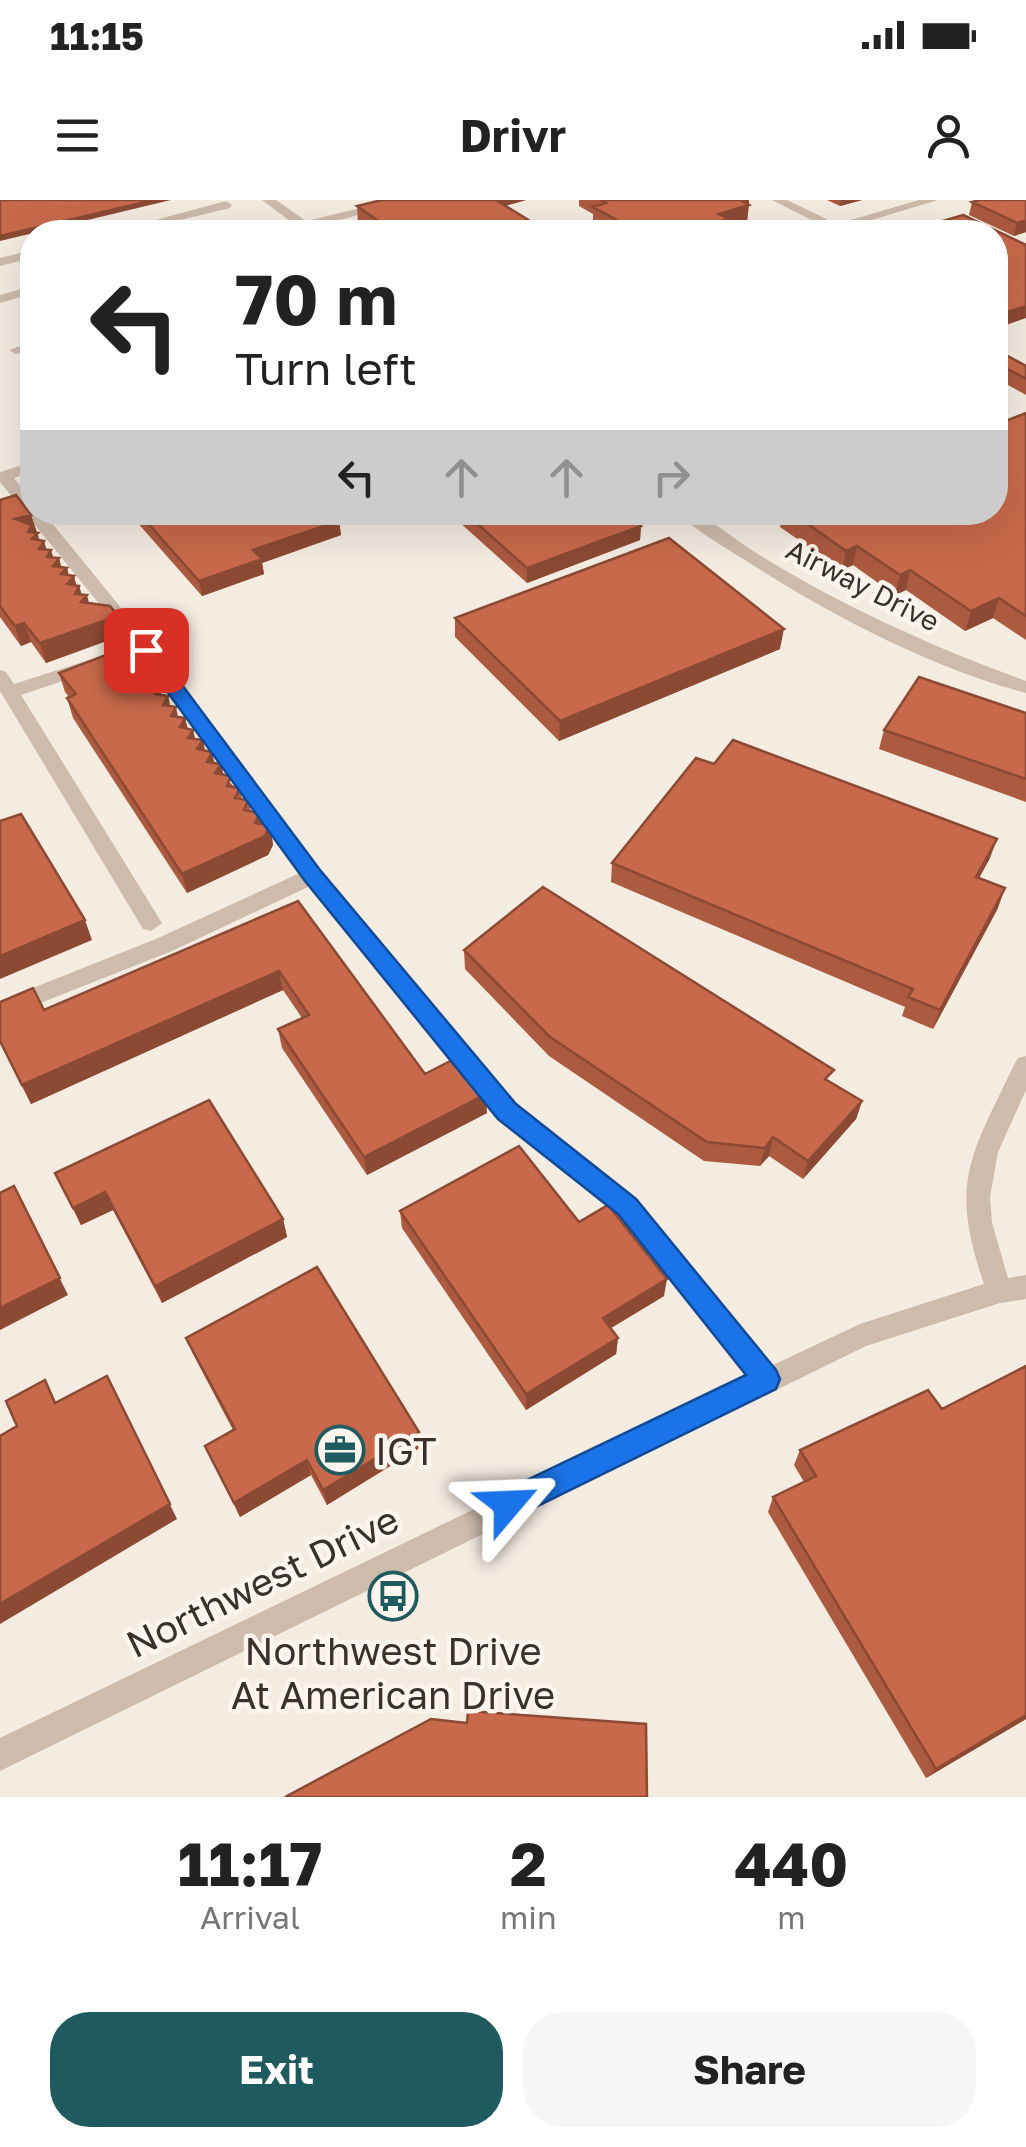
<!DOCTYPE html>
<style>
body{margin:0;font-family:"Golos Text",sans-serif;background:#f6f6f6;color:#222;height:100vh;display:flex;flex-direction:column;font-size:38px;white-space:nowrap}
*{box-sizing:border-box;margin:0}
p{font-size:32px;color:#767676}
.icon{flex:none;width:55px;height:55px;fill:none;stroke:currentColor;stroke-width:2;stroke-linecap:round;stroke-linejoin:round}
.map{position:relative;height:1597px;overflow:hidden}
.sheet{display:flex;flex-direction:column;background:#fff;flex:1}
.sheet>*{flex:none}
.top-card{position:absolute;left:20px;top:20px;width:988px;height:305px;border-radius:40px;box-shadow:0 10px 40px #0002;background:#fff;color:#222;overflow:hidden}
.pin{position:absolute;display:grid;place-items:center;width:85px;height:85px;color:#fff;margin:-42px;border-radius:20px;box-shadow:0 5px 15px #0006}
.me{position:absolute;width:110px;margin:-55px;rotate:64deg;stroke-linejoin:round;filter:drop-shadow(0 0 8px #0008)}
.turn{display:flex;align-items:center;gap:35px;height:210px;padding:0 50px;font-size:45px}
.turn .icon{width:130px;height:130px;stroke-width:2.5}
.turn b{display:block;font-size:70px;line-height:85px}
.lanes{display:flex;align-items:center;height:95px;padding:0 50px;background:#0003;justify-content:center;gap:50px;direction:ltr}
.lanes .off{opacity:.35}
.eta{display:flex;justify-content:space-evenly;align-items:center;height:170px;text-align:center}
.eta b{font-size:60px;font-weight:700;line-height:70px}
.action{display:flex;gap:20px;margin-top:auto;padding:20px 50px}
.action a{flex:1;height:115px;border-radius:40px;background:#1f5a5e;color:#fff;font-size:40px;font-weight:700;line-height:115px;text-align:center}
.action a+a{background:#f6f6f6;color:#222}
.status{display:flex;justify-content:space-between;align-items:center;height:70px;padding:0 50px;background:#fff;direction:ltr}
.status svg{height:28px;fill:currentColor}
header{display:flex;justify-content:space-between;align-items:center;height:130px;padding:0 50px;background:#fff;font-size:45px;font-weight:700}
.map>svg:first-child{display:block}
</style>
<div class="status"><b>11:15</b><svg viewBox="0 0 49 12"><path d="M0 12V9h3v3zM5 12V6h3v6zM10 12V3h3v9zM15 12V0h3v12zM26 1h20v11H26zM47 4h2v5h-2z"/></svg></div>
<header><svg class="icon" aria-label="menu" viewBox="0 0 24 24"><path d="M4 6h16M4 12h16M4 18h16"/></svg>Drivr<svg class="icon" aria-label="person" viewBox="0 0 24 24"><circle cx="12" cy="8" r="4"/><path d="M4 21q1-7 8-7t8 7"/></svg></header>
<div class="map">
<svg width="1026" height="1597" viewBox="0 0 1026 1597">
<rect width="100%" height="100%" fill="#f4ebe1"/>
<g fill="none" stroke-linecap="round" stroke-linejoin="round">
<path fill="#cdbbac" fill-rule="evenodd" d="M262,0H276L306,21L394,0H415L313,27L314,32L301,30L270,32L294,24Z
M772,0H787L837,24L919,0H938L832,32H815L825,27Z
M226,1L232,5L230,8L130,32H111Z
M32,50V58L0,66V58Z
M32,86V94L0,103V95Z
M32,142V150L16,154L9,150Z
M32,262V272L14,278L32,301V312H43L152,446L320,671L515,904L636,999L773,1165L860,1124L984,1084C949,982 970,957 1014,865L1018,858L1026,856V890L998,952L990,997L992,1023L1008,1078L1026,1075V1099L1000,1103L866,1146L0,1571V1538L748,1177L618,1015L499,918L310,686L172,751L0,819V801L156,739L300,673L140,454L0,282V272Z
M677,312C706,312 727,334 750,349C837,404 930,446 1026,481V493C926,466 827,413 740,357C719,344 695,330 677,312Z
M89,460L98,466L95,470L21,495L162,723L151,731L143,729L0,491V470L6,472L14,484Z"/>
</g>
<path fill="#ac5a40" d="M526,0L505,6L548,32H371L358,23L357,6Z
M579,0H749V5L747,22L728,28V32H608L593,24V14L579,6Z
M827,0H862L840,6Z
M1026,0V32L1014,36L969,15L972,2Z
M995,149L1026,166V195L995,178Z
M1026,213V440L993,418L965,431L906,390L895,395L853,365L842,370L780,327L783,312H995Z
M0,300L31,315L40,341H44L46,350L53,357L59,358L61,367L67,368L69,376H74L76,385L79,386L82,395L89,403L123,435L46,463L31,442L21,446L0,417Z
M128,312H331L339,321L341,335L262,363L264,374L202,396Z
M448,312H624L641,326L640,340L527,383Z
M455,418L780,449L559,541L455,437Z
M155,466L161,495L168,496L170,506L178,517L185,518L188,529L195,539L205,551L212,552L214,563L221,564L223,574L234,587L240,588L242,599L248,600L251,611L260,613L262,624L270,625L273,645L268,655L187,693L73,518L67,498L69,497L65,492L59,473Z
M1026,513V602L879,549L884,530Z
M990,658L979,678L998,708L933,829L902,816L905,807L611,682L612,663Z
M298,701L425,874L487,913L367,975L282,848L278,829L302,818L283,790L31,904L0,843V802L44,810Z
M464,750L830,882L862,901L856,919L803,979L769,956L760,966L704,961L549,856L465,769Z
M55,973L283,1019L287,1037L162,1103L113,1010L81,1025Z
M400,1011L579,1022L664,1096L611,1128L618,1138L616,1154L526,1210L402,1028Z
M186,1138L419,1232L421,1247L327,1305L311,1275L240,1317L205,1246L233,1230L193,1154Z
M800,1250L1026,1519L926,1578L768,1312L773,1297L804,1282L794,1265Z"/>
<path fill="#8c4a34" d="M154,0H171L0,41V36Z
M486,0H526L486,11Z
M740,0H749L747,22L728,28V32H686L719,14Z
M841,0H862L840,6Z
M1026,20V32L1014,36L1017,23Z
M1026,106V118L995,129V116Z
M31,315L41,345L44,341L48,355L51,350L55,363L59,358L63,373L67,368L70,380L74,376L77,389L79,386L83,399L87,395L92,415L15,319Z
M339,321L341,335L262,363L264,374L202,396L199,381L253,350Z
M641,326L640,340L527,383V368Z
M857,346L853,365L842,370L846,351Z
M910,370L906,390L895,395L900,375Z
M999,398L993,418L965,431L971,411Z
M118,416L123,435L46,463L40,443Z
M24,423L31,442L21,446L15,426Z
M784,429L780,449L559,541L560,521Z
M155,466L163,504L168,496L172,514L176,507L180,526L185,518L189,536L193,530L198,549L203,540L207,560L202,569L198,550L193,558L189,540L184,547L180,528L176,536L172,518L167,524L163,506L159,513L155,495L151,503L146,483L148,479L146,470Z
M212,552L216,571L221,564L225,583L207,562Z
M260,613L264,632L270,625L273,645L268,655L187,693L182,674L255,623Z
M997,639L990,658L969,696L976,677Z
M1005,688L998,708L933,829L940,810Z
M85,720L92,740L0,779V756Z
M279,771L283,790L31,904L22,885Z
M486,894L487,913L367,975L364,957Z
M862,901L856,919L803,979L808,961Z
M773,937L769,956L760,966L765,948Z
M105,992L113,1010L81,1025L73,1008Z
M23,1004L68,1095L0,1130V1108Z
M283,1019L287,1037L162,1103L155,1086Z
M667,1079L664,1096L601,1134L603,1118Z
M618,1138L616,1154L526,1210V1194Z
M107,1176L177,1319L0,1424V1404Z
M419,1232L421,1247L327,1305L323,1290Z
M307,1260L311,1275L240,1317L234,1303Z
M1026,1515V1519L926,1578L936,1569Z"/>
<path fill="#c8694b" stroke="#8c4a34" stroke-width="2.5" d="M0,0H154L0,36Z
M382,0H496L548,32H394L357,6Z
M600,0H741H740L749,5L719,14L729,19L686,32H639L593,7L606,3Z
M980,0H1026V20L1017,23L972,2Z
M963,15L1026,45V106L995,116V32H905Z
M995,149L1026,166V179L995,162Z
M1026,213V416L999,398L971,411L910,370L900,375L857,346L846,351L791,312H995V225Z
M16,295L31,315L15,319L32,325L28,332L38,333L32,339L44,341L39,349L51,350L47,357L59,358L53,366L67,368L61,374L74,376L67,384L79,386L75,394L87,395L81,402L110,406L118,416L40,443L24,423L15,426L0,406V300Z
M138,312H331L339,321L253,350L262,359L199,381Z
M464,312H624L641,326L527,368Z
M669,338L784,429L560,521L455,418Z
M137,443L155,466L146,470L151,475L146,483L159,485L155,494L168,496L163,505L176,507L171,516L185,518L180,527L193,530L188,538L203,540L197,549L212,552L207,562L221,564L215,573L231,576L227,586L240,588L235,598L248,600L244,610L260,613L255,623L270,625L265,636L182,674L67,498L76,494L59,473Z
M919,477L1026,513V579L884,530Z
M733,540L997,639L976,677L1005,688L940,810L908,797L913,789L612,663L696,558L714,564Z
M21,614L85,720L0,756V621Z
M543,687L834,870L825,879L862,901L808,961L773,937L765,948L707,942L550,837L464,750Z
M298,701L425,874L458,857L486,894L364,957L278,829L309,815L279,771L22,885L0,841V802L33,788L44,810Z
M209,900L283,1019L155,1086L105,992L73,1008L55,973Z
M519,946L579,1022L608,1005L667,1079L603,1118L618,1138L526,1194L400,1011Z
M14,986L60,1078L0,1108V993Z
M317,1067L419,1232L323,1290L307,1260L234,1303L205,1246L235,1229L186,1138Z
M1026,1166V1515L936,1569L773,1297L816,1276L800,1250L928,1190L942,1209Z
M107,1176L170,1304L0,1404V1236L17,1226L6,1201L45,1180L55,1203Z
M468,1511L646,1524L647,1597H285L431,1519L467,1523Z"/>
<path fill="#1a73e8" stroke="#114b97" stroke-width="2.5" d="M146,444L153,446L320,670L516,904L636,999L776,1170L780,1179L776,1189L519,1315L508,1319L498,1315L493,1304L498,1294L746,1175L618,1014L498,919L305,681L137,450Z"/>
<defs>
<g id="office-ring" transform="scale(2.5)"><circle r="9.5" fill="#fbf5ee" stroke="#1f5a5e" stroke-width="1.5"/><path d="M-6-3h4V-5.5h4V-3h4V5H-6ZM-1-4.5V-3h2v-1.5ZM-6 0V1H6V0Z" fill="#1f5a5e"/></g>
<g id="bus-ring" transform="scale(2.5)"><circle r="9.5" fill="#fbf5ee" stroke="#1f5a5e" stroke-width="1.5"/><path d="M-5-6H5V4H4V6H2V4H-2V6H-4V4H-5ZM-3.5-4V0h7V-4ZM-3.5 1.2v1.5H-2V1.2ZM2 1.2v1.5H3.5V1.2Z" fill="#1f5a5e"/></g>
</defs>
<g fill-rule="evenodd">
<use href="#office-ring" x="340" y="1250"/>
<use href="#bus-ring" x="393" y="1396"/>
</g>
<g text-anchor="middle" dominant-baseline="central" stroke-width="9" stroke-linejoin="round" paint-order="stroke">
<g font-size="28" fill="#3b302b" stroke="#fbf5ee">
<text transform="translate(863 385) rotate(27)">Airway Drive</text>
</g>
<g font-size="38" fill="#3b302b" stroke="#fbf5ee" text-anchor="start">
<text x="375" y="1250">IGT</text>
<text x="393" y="1450" text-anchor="middle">Northwest Drive<tspan x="393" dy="44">At American Drive</tspan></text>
</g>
<g font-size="38" fill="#3b302b" stroke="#fbf5ee">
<text transform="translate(262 1381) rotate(-26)">Northwest Drive</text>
</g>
</g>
</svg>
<div class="pin" style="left:146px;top:450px;background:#d93025"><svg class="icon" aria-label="arrive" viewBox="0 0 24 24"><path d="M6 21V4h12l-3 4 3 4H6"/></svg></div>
<svg class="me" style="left:508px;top:1304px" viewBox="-20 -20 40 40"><path d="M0-17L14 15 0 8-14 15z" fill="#1a73e8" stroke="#fff" stroke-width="4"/></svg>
<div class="top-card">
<div class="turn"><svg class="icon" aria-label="left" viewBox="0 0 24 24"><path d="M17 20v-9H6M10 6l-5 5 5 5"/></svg><div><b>70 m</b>Turn left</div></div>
<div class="lanes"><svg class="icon" aria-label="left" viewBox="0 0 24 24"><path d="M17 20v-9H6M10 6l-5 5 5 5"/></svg><svg class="icon off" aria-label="ahead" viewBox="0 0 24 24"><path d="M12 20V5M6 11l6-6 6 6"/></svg><svg class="icon off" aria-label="ahead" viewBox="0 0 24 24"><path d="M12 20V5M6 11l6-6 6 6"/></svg><svg class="icon off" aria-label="right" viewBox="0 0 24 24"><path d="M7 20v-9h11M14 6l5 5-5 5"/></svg></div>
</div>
</div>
<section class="sheet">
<div class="eta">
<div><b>11:17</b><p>Arrival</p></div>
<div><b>2</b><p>min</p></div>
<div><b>440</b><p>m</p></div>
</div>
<div class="action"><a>Exit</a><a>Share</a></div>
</section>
